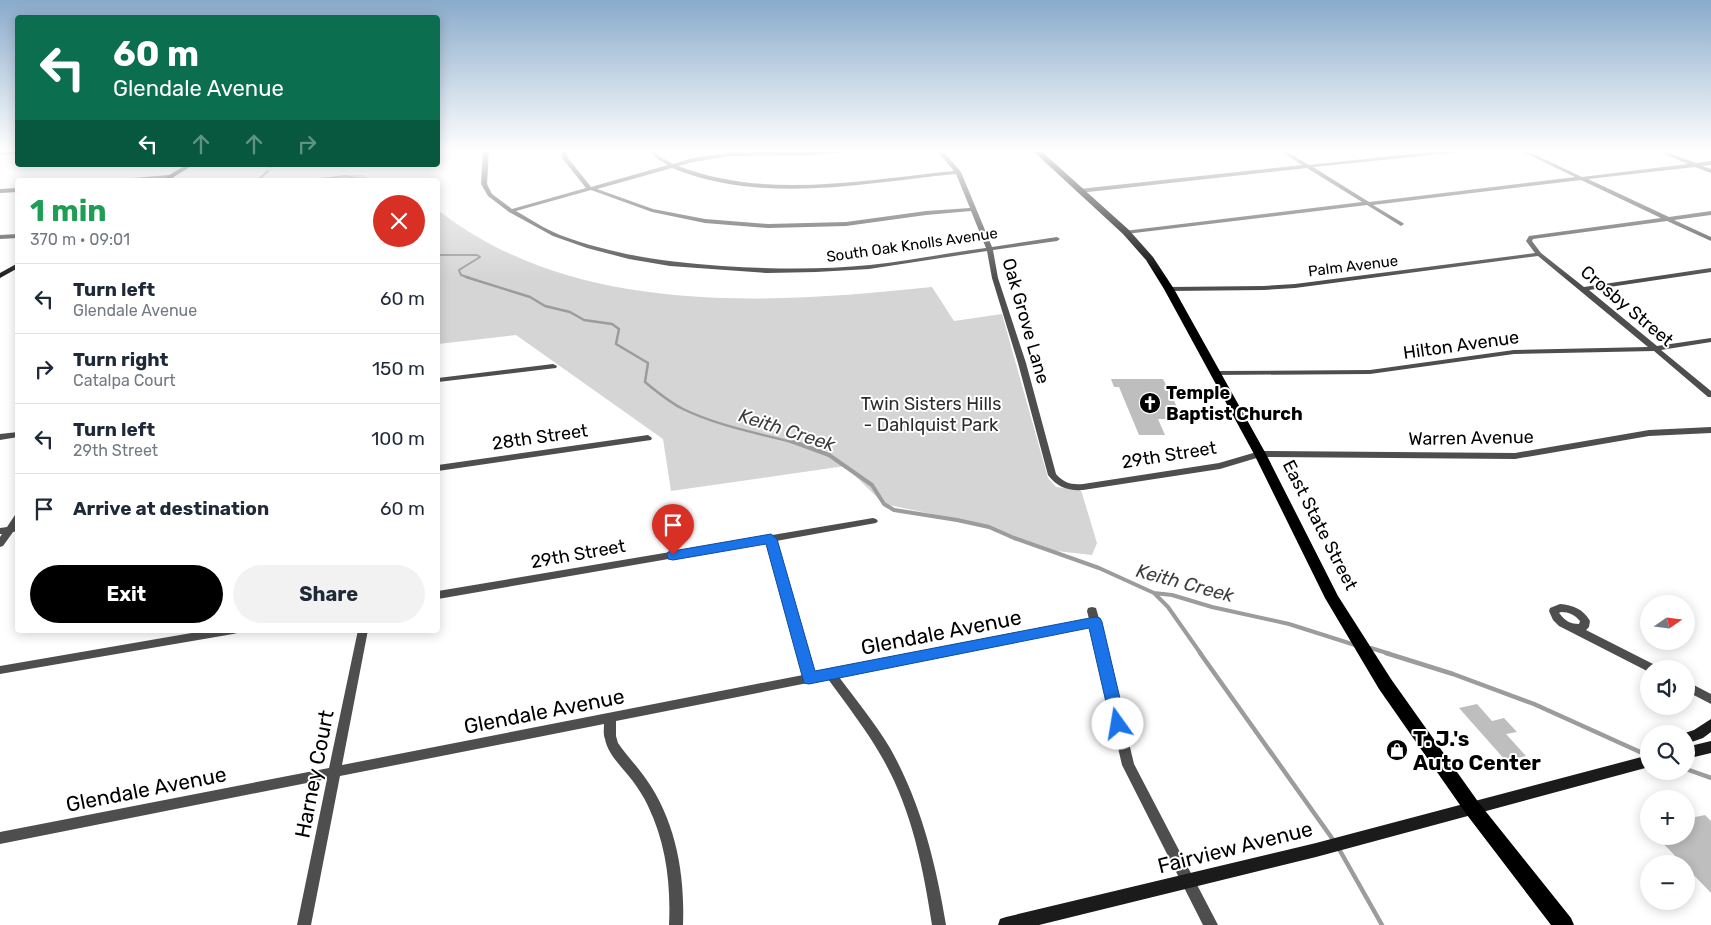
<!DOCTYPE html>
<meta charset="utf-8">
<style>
body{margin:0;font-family:Rubik,sans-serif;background:#f2f2f3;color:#1f2937;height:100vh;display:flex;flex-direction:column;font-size:19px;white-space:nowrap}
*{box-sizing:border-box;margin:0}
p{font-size:16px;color:#747a83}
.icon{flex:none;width:28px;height:28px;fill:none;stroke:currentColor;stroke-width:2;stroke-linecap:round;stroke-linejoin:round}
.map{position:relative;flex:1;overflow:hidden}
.sheet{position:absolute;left:15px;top:178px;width:425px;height:455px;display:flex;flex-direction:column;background:#fff;border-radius:5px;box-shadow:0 2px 12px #0003}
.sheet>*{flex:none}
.banner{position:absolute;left:15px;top:15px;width:425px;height:152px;border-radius:5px;box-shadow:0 2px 12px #0003;background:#0b6e4f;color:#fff;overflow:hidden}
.needle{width:32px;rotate:76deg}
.tools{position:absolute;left:1640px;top:595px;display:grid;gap:10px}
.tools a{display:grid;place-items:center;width:55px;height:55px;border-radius:50%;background:#fff;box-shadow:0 2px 12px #0003;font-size:25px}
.pin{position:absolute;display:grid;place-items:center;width:42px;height:42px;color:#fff;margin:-51px -21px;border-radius:50% 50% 50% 0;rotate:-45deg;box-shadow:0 0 5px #0007}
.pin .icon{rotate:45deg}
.me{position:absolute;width:55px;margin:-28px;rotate:347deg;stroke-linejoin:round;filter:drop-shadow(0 0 4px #0008)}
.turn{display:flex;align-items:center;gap:18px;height:105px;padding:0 15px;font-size:22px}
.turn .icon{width:65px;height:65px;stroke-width:2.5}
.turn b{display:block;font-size:35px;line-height:42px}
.lanes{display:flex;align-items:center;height:48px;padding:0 15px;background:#0003;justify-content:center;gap:25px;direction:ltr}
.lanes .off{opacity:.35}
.round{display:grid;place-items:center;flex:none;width:52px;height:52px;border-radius:26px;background:#f2f2f3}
.headline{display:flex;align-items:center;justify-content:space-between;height:85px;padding:0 15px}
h1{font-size:30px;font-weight:700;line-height:38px;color:#1e9e55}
.cta{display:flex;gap:10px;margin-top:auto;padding:10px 15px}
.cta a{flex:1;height:58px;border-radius:30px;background:#000;color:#fff;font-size:20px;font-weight:700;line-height:58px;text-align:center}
.cta a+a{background:#f2f2f3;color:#1f2937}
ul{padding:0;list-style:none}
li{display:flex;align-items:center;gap:15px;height:70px;padding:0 15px;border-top:1px solid #e0e1e3}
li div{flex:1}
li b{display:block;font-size:19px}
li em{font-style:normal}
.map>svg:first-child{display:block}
</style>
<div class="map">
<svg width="1711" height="925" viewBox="0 0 1711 925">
<rect width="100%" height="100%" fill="#fff"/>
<path fill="#d5d5d5" d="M353,175H363L371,180H294Z
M438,205L439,211C576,317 769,304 932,287L954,321L1002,314L1048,478L1056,487L1081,490L1097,543L1092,555L1047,550L984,525L884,504L845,466L671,491L663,439L516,335L438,344Z"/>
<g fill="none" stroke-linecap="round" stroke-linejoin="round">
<path stroke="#9c9c9c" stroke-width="2" d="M270,167L271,165
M258,180L268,171
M312,180L346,176L361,180
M438,255H477L480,257L459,270L461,275L470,278"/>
<path stroke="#9c9c9c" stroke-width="2.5" d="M466,277L530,297L545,306L570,312L584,320L612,324L619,329L616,344L648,363L645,382C657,392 669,402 683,409C718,426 758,433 795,443"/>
<path stroke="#9c9c9c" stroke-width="4" d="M791,441L829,455L872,485L884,504L894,510L957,520L989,527L1014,538L1099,568L1154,593L1172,595L1212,607L1289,624L1355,645
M1155,594L1168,607L1201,654
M1371,648L1390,654"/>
<path stroke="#9c9c9c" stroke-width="4.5" d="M1200,653L1334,841
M1386,653L1453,674L1534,704L1649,756
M1686,769L1711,778
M1339,849L1382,925"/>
</g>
<path fill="#bebebe" d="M1111,379H1163L1183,419H1158L1165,435H1139L1119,387H1114Z
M1477,704L1492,721L1504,718L1517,732L1506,734L1526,756L1506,761L1459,708Z
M1705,815L1711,821V893L1686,867V864H1683L1656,836H1686V819Z"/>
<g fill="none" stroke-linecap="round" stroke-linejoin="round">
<path fill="#4e4e4e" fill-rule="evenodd" d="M18,150V154L0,155V151Z
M483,150H489L487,184L492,194L512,209L586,188L562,158V150H566L568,158L591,187L668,165L656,158L648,150H653L659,156L673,164L693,158L731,152L851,150L848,152L811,155L731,156L693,162L678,166C767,200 862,180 954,171L936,150H942L961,172L992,247L1057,237L1060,239L1057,241L993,250L998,278L1026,363L1056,474C1064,483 1071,485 1083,484L1219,463L1260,451L1515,453L1649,430L1711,427V433L1649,436L1515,459L1260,457L1220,469L1083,490C1068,491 1057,487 1048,475L1018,363L992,278L987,251L869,269L816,272L767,273L670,266L629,259L587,248L553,236L509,212L488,196L481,184ZM672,168C763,205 862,183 956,174L970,208L926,211L846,222L768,224L705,219L653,209L597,189ZM591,190L652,212L705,223L768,228L846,226L926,215L971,211L986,248C947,253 909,261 870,265C821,270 771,269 722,266C665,262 614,255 560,235C545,229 530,219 516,211Z
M1279,150H1284L1309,165L1448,150H1464L1461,152L1313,167L1369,202L1575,177L1519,150H1525L1582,177L1688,164L1655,150H1661L1696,163L1711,161V165L1702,166L1711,169V173L1695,167L1588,179L1669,217L1711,211V215L1674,220L1711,237V241L1667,221L1533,239L1532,241L1541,253L1584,287L1711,268V272L1589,290L1657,346L1711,338V342L1661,350L1711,391V397H1708L1654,351L1514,354L1370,374L1212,375L1211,373L1215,371L1370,370L1514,350L1648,347L1538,256L1295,288L1264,290L1169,291L1166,289L1169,287L1264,286L1295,284L1535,253L1526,241L1529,236L1661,218L1581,180L1373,205L1403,223L1404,224L1401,226L1367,205L1126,234L1124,233V231L1362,202L1307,168L1079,193L1076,191L1079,189L1302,165Z
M169,175L171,176V178L130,180L133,178Z
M18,188V192L0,193V189Z
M18,234V238L0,239V235Z
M553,364L557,366L556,368L438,382V378Z
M18,432V437L0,440V434Z
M648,435L652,438L651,440L438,471V465Z
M18,514V531L13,532L3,546L0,547V537L2,534H0V528L7,527L15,515Z
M873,518L876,519L878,521L876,523L776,541L813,673L1089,619L1087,611L1088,608L1092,607L1096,608L1100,622L1134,764L1218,925H1203L1122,765L1090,627L839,677C857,701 875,723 890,748C921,803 936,864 946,925H932C923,866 911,806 880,754C865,728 846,704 828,679L616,721V736L618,743C626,755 637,766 646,779C676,821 685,875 683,925H669C671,884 666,843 648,806C644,797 638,788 632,780C623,768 608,755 605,739C603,734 604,729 604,724L340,776L311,925H297L327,779L0,844V832L329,768L358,630H368L342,765L803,675L767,542L438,599V591Z
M1560,604C1573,605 1583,609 1590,621L1589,627L1586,630L1657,666L1658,669H1649V672L1559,626L1553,620L1549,611L1550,608ZM1561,612C1569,612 1575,615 1580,621L1579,624C1571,624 1565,621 1560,614L1559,613Z
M209,630H238L237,633L233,634L0,674V666Z
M1686,681L1711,694V704L1686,691Z"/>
<path fill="#1b1b1b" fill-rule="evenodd" d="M186,165H193L169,180H161Z
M18,263V268L0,278V273Z
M1711,719V732L1703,738L1686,744V734H1682L1694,730Z
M1711,741V753L1686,759V747Z
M1649,755V767L1316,857L1039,925H998L1000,919L1006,917L1316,843Z"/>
<path fill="#000" fill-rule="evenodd" d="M1032,150H1040L1129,230L1153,257L1174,289L1266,454L1338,596L1391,679L1479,803L1571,918L1574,925H1551L1467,815L1379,689L1325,598L1254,454L1164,289L1146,260L1123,234Z"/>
</g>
<linearGradient id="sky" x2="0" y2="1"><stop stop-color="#89aaca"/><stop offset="0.54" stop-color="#fff"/><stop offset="1" stop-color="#fff" stop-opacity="0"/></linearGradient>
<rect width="1711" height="279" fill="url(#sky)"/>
<path fill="#1a73e8" stroke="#114b97" d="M771,534L777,539L815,671L1095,617L1100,618L1102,622L1126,724L1124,729L1118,731L1113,729L1111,724L1089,628L809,684L804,683L766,544L673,560L668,559L667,555L668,552L673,551Z"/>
<defs>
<g id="church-disc" transform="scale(1.125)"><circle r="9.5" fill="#000" stroke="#fff"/><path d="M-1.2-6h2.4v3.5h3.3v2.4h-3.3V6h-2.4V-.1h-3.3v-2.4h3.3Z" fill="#fff"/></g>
<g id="shop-disc" transform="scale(1.125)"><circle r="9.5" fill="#000" stroke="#fff"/><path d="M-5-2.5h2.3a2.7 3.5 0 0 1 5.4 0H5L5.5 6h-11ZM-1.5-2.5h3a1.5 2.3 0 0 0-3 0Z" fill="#fff"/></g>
</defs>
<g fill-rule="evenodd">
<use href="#church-disc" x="1150" y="403"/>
<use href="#shop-disc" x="1397" y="750"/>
</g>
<g text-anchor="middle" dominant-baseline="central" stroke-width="4" stroke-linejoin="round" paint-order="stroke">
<g font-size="15" fill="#000" stroke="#fff">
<text transform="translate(912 245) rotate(-8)">South Oak Knolls Avenue</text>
<text transform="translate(1353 266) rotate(-7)">Palm Avenue</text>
</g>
<g font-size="18" fill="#000" stroke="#fff">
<text transform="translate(1627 306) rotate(40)">Crosby Street</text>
<text transform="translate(1026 321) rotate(74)">Oak Grove Lane</text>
<text transform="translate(1461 345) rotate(-8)">Hilton Avenue</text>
<text transform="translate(540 437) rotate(-8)">28th Street</text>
<text transform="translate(1471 438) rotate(-1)">Warren Avenue</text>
<text transform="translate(1169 455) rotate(-9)">29th Street</text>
<text transform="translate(1320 525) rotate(63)">East State Street</text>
<text transform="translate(578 554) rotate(-10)">29th Street</text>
</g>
<g font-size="18" font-weight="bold" fill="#000" stroke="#fff" text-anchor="start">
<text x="1166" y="393">Temple<tspan x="1166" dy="21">Baptist Church</tspan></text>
</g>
<g font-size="18" fill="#2c2c2c" stroke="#fff">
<text x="931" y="404">Twin Sisters Hills<tspan x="931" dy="21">- Dahlquist Park</tspan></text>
</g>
<g font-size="19" font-style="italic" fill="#3d3d3d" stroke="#fff">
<text transform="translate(787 430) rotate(18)">Keith Creek</text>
<text transform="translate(1185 583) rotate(15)">Keith Creek</text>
</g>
<g font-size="21" fill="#000" stroke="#fff">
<text transform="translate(941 632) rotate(-11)">Glendale Avenue</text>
<text transform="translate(544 711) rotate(-11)">Glendale Avenue</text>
<text transform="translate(314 774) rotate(-79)">Harney Court</text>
<text transform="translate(146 789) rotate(-11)">Glendale Avenue</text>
<text transform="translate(1235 847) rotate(-14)">Fairview Avenue</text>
</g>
<g font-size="21" font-weight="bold" fill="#000" stroke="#fff" text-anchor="start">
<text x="1413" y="738">T. J.'s<tspan x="1413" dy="24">Auto Center</tspan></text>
</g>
</g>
</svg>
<div class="tools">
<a><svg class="needle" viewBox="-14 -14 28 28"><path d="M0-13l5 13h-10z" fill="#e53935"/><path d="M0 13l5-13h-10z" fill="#747a83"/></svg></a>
<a><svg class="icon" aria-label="sound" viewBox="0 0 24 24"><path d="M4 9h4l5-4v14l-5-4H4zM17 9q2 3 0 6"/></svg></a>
<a><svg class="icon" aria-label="search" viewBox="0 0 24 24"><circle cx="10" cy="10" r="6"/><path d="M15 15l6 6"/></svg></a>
<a>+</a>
<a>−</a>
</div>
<div class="pin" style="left:673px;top:555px;background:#d93025"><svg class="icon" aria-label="arrive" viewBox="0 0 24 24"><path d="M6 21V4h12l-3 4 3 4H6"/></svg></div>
<svg class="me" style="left:1118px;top:724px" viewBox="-20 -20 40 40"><circle r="19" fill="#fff"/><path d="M0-13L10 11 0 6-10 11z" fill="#1a73e8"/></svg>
<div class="banner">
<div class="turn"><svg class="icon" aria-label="left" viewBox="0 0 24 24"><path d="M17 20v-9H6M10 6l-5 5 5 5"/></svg><div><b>60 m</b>Glendale Avenue</div></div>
<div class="lanes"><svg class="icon" aria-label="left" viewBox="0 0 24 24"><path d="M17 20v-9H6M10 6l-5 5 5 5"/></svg><svg class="icon off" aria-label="ahead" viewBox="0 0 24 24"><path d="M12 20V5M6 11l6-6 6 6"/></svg><svg class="icon off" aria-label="ahead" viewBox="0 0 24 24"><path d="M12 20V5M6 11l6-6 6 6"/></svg><svg class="icon off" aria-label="right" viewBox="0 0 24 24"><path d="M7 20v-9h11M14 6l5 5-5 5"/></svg></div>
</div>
<section class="sheet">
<div class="headline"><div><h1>1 min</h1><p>370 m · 09:01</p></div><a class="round" style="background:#d93025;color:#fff"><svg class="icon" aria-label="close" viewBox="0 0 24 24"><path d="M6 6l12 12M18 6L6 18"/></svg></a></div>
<ul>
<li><svg class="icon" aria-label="left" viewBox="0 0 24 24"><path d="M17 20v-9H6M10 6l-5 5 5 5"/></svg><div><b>Turn left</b><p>Glendale Avenue</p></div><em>60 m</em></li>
<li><svg class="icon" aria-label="right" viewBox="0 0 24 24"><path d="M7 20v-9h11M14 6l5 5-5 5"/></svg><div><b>Turn right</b><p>Catalpa Court</p></div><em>150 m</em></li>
<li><svg class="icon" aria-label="left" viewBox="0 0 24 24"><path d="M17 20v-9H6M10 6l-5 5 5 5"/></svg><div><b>Turn left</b><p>29th Street</p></div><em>100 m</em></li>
<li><svg class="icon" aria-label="arrive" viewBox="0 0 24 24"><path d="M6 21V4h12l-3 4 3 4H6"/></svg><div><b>Arrive at destination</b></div><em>60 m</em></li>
</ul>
<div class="cta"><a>Exit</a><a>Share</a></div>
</section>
</div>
